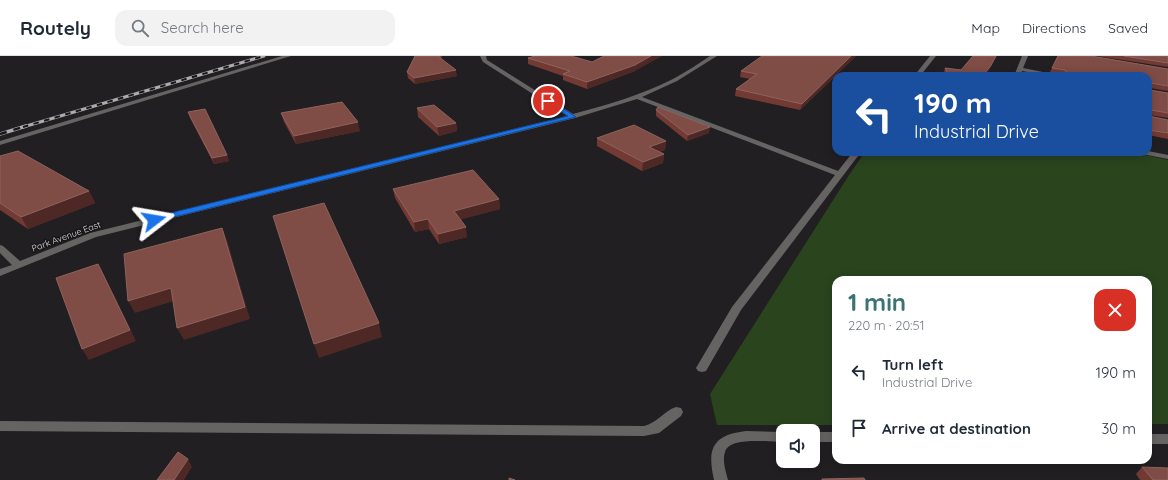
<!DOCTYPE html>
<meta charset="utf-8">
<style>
body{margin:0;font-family:Quicksand,sans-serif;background:#f2f2f3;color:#1f2937;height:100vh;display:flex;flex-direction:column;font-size:15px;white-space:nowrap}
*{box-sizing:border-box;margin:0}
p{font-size:13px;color:#747a83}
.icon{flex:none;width:22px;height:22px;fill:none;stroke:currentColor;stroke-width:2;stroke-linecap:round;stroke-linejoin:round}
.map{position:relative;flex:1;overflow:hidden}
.drawer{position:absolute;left:832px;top:220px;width:320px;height:188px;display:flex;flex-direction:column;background:#fff;border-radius:12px;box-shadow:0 2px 10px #0003}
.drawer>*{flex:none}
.hud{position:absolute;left:832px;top:16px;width:320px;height:84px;border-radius:12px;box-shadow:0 2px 10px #0003;background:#1a4fa0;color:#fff;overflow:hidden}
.controls{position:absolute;left:776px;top:368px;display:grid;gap:8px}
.controls a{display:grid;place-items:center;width:44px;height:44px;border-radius:8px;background:#fff;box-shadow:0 2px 10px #0003;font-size:20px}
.pin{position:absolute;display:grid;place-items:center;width:34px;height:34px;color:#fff;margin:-17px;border:2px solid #fff;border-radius:50%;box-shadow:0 1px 4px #0007}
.me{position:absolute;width:44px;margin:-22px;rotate:76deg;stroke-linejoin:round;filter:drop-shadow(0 0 3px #0008)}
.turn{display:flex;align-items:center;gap:14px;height:84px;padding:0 16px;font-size:18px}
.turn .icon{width:52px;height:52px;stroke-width:2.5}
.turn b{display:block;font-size:28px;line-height:34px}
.round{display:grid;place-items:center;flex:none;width:42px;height:42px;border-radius:12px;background:#f2f2f3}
.head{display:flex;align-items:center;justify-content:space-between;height:68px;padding:0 16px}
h1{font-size:24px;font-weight:700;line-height:30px;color:#3b7372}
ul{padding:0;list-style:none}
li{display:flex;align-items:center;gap:12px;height:56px;padding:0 16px}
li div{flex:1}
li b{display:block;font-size:15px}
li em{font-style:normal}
header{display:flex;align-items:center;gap:24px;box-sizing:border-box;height:56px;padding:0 20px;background:#fff;border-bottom:1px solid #e0e1e3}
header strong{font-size:19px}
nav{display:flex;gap:22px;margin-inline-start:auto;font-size:14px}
.search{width:280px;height:36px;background:#f2f2f3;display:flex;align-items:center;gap:10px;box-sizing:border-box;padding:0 14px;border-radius:12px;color:#747a83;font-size:15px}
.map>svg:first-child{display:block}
</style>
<header>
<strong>Routely</strong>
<div class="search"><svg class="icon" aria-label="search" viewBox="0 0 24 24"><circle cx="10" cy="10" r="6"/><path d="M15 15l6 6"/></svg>Search here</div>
<nav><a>Map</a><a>Directions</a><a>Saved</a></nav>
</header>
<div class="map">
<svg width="1168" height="424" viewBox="0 0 1168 424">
<rect width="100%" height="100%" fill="#211f22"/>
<path fill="#2a441e" d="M865,96H1131L1168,104V368H1148V224H836V369H717L710,338L849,119Z"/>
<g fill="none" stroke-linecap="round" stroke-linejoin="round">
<path fill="#666463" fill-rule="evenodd" d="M282,0H291L0,89V85Z
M480,0H486L487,4L573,58C607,49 641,39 673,23C686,16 698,8 710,0H717L677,25L642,41L838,115L853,96H861L741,254L706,315L702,316L698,315L696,312L732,251L835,119L637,43L575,62L96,181L0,220V213L12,209L0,197V189L3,190L20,205L90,177L567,60L483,6Z
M930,0H936L920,20H914Z
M1022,0H1028L1023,12L1063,20H1050L1022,15L1020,20H1014Z
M1148,95L1168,99V103L1142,98L1138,96Z
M676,351L681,352L683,356L681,360L659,377L644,380L0,375V365L644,370C657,367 664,355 676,351Z
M746,375L783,376V386C770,386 729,380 725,396C722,405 726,416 728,424H714C707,393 712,379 746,375Z
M813,376H836V386H813Z
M1148,378H1168V388H1148Z"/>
<g stroke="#adabae" stroke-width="3">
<path id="rail-far1" d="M23,71L264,0"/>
</g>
<g stroke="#adabae" stroke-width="3.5">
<path id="rail" d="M0,78L26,70"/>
</g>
<use href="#rail-far1" stroke="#181619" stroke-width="2" stroke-dasharray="5.5" stroke-linecap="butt"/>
<use href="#rail" stroke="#181619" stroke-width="2.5" stroke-dasharray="7" stroke-linecap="butt"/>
</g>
<path fill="#733a34" d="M415,0H442L441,3L457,20L415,28L408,22L407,16Z
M856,0L800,54L735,40L736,33L750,23L740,21L741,15Z
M1058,0L1168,13V35L1150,32V34L1168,37V62L1149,59V60L1168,64V83L1148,79V20H1049L1050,17H1056L1050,16Z
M1097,0H1168V11Z
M528,2L635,15L587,33L563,24V20L528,8Z
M945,12L961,14H989L984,20H946L944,16Z
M417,52L456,67L457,75L439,80L418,61Z
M656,54L709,77L687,85L656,60Z
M188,56L227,99L229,105L214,108L190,62Z
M281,57L360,75L296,88L284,66Z
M597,82L666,85L665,94L659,96L664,98L663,107L642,115L597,90Z
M0,100L89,135L95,147L28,173L0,154Z
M393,133L499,143L500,153L461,163L467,181L439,188L429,173L415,176L395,142Z
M1142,411L1168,424H1140L1136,418Z"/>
<path fill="#4d2825" d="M651,0H662L635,15L587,33V26Z
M851,0H856L800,54L802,48Z
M996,0H997L989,14L984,20H982Z
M456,14L457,20L415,28L414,22Z
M358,66L360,75L296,88L294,80Z
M456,67L457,75L439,80L437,71Z
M710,71L709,77L687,85L688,79Z
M666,85L665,94L648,100L649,91Z
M664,98L663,107L642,115L643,106Z
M227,99L229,105L214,108L212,102Z
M89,135L95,147L28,173L21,161Z
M499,143L500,153L456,165L454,155Z
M428,163L429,173L415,176L414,166Z
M466,171L467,181L439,188L438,178Z
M222,172L227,184L250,263L184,284L177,272Z
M98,208L104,219L136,285L89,304L82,293Z
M171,232L177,244L135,257L128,245Z
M379,267L382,281L319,302L314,288Z
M188,403L192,411L184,424H174Z"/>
<path fill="#7f4c46" stroke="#8e635e" d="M415,0H439V1L456,14L414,22L407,16Z
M535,0H571L592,6L604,0H651L635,9L587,26L563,18L570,15L528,2Z
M762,0H851L802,48L736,33L757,18L741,15Z
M973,0H996L990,11L982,20H949L945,12L961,14Z
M1058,0H1091L1168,13V30L1151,27L1149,29L1150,34L1168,37V57L1151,54L1149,55V60L1168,64V77L1148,74V20H1049L1050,17H1065L1066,16L1065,14L1052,12Z
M1124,0H1168V7Z
M342,46L358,66L294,80L281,57Z
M434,49L456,67L437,71L417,52Z
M658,51L710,71L688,79L656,54Z
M205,53L227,99L212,102L188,56Z
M634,69L666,85L649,91L664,98L643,106L597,82Z
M18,95L89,135L21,161L0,147V100Z
M473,114L499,143L454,155L466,171L438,178L428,163L414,166L393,133Z
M324,147L379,267L314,288L273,160Z
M222,172L245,251L177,272L171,232L128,245L124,198Z
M98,208L130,274L82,293L56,222Z
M178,396L188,403L174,424H157Z
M1142,411L1168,412V424H1153Z
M509,422L515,424H509Z
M864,422L865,424H822V423Z"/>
<path fill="#1a73e8" stroke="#114b97" d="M546,44H550L576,61L154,166L150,164L154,161L568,60L546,46Z"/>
<g text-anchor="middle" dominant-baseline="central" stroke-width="3" stroke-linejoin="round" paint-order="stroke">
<g font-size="9" fill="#e0dee0" stroke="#181619">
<text transform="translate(66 180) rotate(-20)">Park Avenue East</text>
</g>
</g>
</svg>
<div class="controls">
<a><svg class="icon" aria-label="sound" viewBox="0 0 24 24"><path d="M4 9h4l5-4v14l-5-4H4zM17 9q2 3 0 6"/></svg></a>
</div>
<div class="pin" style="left:548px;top:45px;background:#d93025"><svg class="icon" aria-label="arrive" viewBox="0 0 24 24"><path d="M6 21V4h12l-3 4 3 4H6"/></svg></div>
<svg class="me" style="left:154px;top:164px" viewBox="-20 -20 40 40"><path d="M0-17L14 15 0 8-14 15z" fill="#1a73e8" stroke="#fff" stroke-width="4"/></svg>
<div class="hud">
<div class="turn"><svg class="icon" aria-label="left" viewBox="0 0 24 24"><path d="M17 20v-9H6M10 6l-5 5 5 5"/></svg><div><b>190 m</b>Industrial Drive</div></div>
</div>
<section class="drawer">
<div class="head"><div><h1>1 min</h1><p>220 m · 20:51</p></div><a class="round" style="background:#d93025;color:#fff"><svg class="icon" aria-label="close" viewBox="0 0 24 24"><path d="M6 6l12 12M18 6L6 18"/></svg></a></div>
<ul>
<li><svg class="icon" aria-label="left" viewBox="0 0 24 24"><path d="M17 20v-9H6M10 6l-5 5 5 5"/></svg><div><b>Turn left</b><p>Industrial Drive</p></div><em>190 m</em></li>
<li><svg class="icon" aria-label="arrive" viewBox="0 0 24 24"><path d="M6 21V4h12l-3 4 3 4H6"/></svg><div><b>Arrive at destination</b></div><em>30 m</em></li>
</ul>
</section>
</div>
